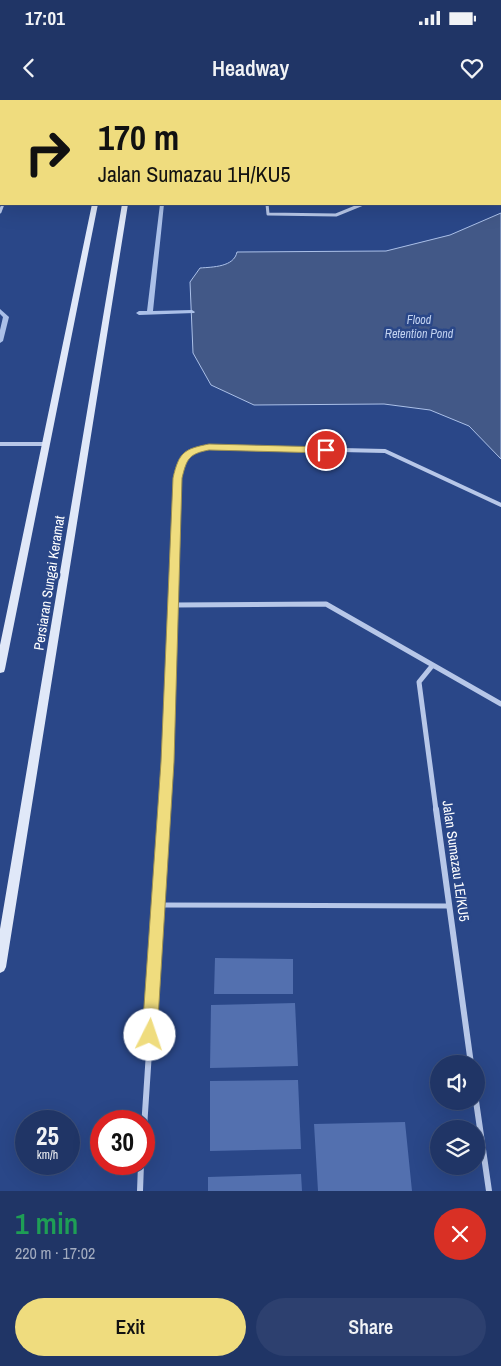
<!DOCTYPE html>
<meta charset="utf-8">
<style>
body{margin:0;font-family:"Archivo Narrow",sans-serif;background:#2d406f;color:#f1f3f6;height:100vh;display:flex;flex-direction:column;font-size:19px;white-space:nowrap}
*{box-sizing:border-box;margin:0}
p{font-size:16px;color:#a2abbf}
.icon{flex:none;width:28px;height:28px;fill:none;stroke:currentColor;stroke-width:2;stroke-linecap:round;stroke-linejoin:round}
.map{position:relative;height:1091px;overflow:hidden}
.panel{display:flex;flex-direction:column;background:#203566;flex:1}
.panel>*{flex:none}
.guide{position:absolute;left:0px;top:0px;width:501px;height:105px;box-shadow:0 5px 20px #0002,0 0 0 1px #3d507a;background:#efdc7e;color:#111;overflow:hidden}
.buttons{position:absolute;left:430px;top:955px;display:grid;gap:10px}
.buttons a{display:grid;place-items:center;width:55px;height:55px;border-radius:50%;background:#203566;box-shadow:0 5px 20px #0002,0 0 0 1px #3d507a;font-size:25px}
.speed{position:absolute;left:15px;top:1010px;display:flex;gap:10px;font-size:25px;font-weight:700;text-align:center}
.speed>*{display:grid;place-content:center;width:65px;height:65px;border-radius:50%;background:#203566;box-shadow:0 5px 20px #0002,0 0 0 1px #3d507a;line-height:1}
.speed small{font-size:12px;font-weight:400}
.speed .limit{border:8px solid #d22;background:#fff;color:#111}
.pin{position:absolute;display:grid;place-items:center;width:42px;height:42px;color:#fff;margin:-21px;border:2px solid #fff;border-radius:50%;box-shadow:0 1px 5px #0007}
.me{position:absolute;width:55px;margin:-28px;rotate:4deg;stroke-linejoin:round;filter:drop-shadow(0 0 4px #0008)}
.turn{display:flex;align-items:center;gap:18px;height:105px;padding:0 15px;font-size:22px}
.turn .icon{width:65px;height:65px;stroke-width:2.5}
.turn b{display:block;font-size:35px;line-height:42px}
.round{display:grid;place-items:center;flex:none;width:52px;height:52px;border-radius:26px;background:#2d406f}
.head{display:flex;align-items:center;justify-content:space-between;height:85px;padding:0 15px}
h1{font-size:30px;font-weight:600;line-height:38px;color:#1e9e55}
.action{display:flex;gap:10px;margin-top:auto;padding:10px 15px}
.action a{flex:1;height:58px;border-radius:30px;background:#efdc7e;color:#111;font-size:20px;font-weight:600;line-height:58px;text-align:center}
.action a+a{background:#2d406f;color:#f1f3f6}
.status{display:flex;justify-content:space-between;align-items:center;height:35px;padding:0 25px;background:#203566;direction:ltr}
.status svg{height:14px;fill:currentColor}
header{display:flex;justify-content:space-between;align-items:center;height:65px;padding:0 15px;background:#203566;font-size:22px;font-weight:600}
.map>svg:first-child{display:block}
</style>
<div class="status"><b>17:01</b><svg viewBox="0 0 49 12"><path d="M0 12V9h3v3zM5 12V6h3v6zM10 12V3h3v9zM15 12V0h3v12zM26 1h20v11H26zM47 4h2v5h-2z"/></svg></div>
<header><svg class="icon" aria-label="back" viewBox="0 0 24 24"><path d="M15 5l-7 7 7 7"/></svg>Headway<svg class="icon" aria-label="heart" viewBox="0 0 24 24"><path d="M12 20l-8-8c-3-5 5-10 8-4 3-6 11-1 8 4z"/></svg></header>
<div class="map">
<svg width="501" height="1091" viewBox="0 0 501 1091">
<rect width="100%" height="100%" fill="#2a4788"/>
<path fill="#425887" stroke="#abc0e8" d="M501,113V359L469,326L430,310L384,304L254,305L211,285L193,253L190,182L200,168C213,167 234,167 237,152L386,151L450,135Z"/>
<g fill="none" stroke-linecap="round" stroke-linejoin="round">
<path fill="#abc0e8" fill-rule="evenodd" d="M210,0H213L214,1H209Z
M160,104H164L153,211L192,210L195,212L194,213L139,215L136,213L139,211H147Z
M0,209L9,217L3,241L0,243V230L3,217L0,214Z"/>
</g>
<path fill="#5370af" d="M215,858L293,859V894H214Z
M295,903L298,966L210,968L211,905Z
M298,980L301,1049L210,1051V981Z
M405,1022L412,1091H318L314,1024Z
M301,1074L302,1091H208V1077Z"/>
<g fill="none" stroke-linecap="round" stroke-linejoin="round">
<path stroke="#b7c7e8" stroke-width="5" d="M158,805L449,806"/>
<path stroke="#b7c7e8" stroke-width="3" d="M267,104L268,114L336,115L363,104
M0,112L3,104"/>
<path stroke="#b7c7e8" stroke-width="4" d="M0,344H46
M176,413C177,380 170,356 209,347L385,351L501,405"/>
<path stroke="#b7c7e8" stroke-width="5" d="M174,505L326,504L501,604
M432,566L419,582L436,710
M165,710L176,412"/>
<path stroke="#b7c7e8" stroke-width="6" d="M436,709L471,964
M476,1001L489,1091
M144,1028L165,709
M140,1091L141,1064"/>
<path fill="#e0e8f8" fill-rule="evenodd" d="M79,0H87L88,1H80Z
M113,0H119V1H113Z
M139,0H145V1H139Z
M92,104H98L5,569L4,572L0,573V545Z
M122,104H128L6,867L4,871L0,873V829Z"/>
</g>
<path fill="#efdc7e" stroke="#9b8f52" d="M209,344L326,347L331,350L326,353L209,350C189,354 187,358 182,378L174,662L157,935L155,940L150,942L144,940L142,935L161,662L173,378C179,352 184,349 209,344Z"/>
<g text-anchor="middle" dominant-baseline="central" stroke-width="5" stroke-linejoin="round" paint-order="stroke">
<g font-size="12" font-style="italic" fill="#c2d2f0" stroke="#2a4788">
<text x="419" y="220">Flood<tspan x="419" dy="14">Retention Pond</tspan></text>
</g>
<g font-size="14" fill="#fff" stroke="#2a4788">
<text transform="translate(49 483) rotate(-81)">Persiaran Sungai Keramat</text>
<text transform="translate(456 761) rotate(82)">Jalan Sumazau 1E/KU5</text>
</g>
</g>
</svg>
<div class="buttons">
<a><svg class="icon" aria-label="sound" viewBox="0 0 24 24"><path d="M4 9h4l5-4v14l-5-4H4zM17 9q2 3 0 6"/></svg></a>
<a><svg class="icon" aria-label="layers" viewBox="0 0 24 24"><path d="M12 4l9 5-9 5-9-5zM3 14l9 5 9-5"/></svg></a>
</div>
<div class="speed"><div>25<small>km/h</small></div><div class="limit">30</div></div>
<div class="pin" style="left:326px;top:350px;background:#d93025"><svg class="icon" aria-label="arrive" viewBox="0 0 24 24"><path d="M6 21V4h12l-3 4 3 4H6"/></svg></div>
<svg class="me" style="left:150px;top:935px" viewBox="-20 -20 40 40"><circle r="19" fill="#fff"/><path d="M0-13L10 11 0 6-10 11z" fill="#efdc7e"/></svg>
<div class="guide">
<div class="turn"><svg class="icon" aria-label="right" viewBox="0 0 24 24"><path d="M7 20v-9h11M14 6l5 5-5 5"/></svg><div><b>170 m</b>Jalan Sumazau 1H/KU5</div></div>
</div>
</div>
<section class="panel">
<div class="head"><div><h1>1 min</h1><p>220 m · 17:02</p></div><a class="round" style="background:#d93025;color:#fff"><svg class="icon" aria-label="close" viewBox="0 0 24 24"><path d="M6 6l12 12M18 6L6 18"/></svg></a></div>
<div class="action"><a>Exit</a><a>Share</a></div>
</section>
